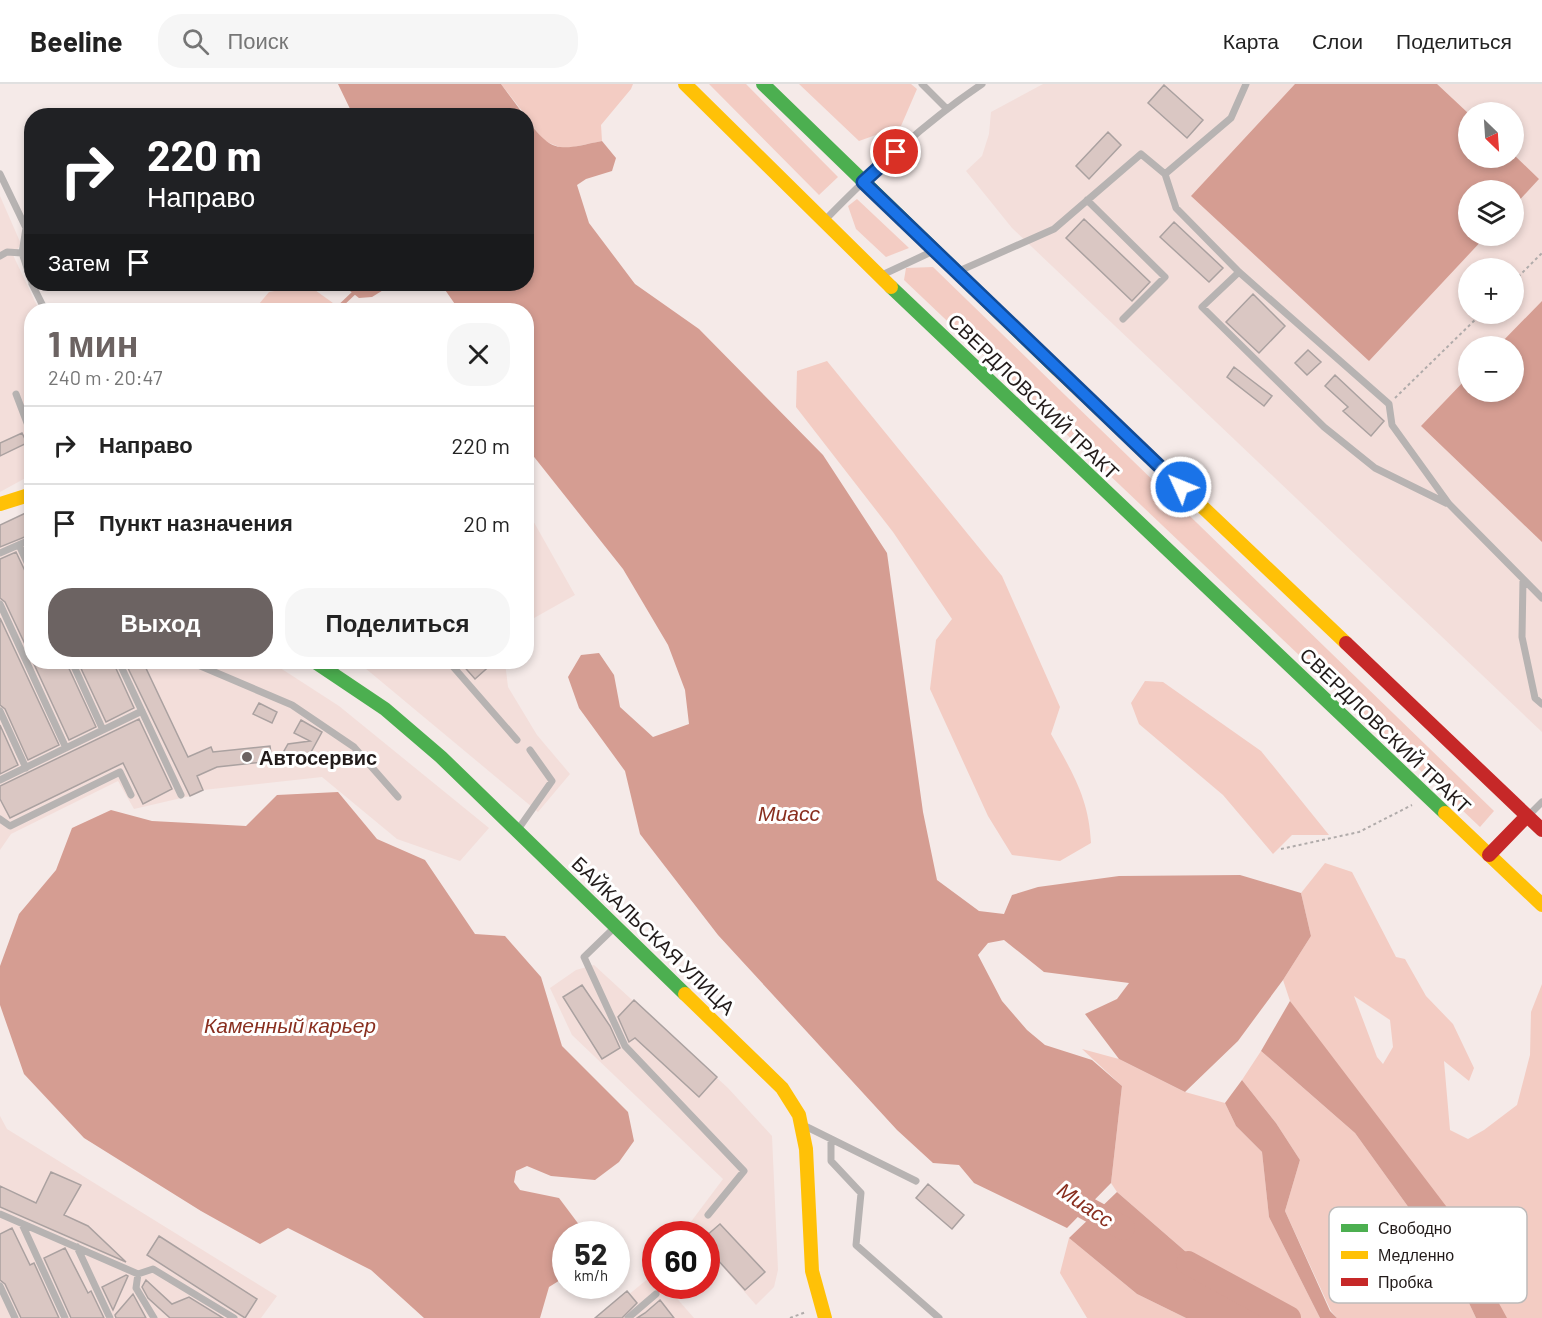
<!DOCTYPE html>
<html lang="ru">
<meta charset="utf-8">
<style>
body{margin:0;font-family:Barlow,sans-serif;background:#f6f6f6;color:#222;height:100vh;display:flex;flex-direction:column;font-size:22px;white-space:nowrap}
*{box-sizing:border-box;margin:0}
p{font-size:20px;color:#767676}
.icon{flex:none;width:33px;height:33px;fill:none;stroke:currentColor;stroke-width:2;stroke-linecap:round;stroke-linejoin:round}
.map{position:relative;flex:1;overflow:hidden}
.details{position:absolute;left:24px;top:219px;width:510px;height:366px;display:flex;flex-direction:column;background:#fff;border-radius:24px;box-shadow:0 3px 9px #0003}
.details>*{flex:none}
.banner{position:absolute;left:24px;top:24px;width:510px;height:183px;border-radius:24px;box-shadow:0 3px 9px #0003;background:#202124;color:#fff;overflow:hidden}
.needle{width:39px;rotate:155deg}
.fabs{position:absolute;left:1458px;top:18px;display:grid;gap:12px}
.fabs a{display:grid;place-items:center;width:66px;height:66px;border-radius:50%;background:#fff;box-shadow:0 3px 9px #0003;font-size:30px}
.speed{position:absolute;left:552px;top:1137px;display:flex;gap:12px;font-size:30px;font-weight:700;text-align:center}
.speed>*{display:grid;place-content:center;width:78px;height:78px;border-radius:50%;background:#fff;box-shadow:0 3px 9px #0003;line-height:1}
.speed small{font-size:15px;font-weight:400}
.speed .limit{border:9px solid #d22;background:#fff;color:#111}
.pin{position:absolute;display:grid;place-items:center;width:51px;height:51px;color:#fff;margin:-26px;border:3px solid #fff;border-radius:50%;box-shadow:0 2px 6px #0007}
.me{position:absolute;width:66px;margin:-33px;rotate:314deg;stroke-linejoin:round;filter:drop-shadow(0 0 4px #0008)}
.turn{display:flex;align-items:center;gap:21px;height:126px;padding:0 24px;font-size:27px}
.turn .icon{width:78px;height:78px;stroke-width:2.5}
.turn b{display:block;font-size:42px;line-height:51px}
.then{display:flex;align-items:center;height:57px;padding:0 24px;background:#0003;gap:12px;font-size:22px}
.round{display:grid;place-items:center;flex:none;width:63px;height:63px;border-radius:24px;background:#f6f6f6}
.headline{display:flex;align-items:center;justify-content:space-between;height:102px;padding:0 24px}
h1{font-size:36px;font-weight:700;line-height:45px;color:#6c6362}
.cta{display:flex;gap:12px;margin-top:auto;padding:12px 24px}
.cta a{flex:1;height:69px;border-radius:24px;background:#6c6362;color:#fff;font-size:24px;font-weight:700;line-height:69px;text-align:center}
.cta a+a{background:#f6f6f6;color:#222}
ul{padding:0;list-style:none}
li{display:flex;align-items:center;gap:18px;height:78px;padding:0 24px;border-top:2px solid #e0e0e0}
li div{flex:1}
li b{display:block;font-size:22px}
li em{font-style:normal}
header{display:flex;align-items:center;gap:36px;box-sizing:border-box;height:84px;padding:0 30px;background:#fff;border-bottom:2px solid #e0e0e0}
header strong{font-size:28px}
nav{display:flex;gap:33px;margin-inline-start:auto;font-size:21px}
.search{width:420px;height:54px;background:#f6f6f6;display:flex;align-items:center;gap:15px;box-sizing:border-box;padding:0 21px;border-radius:24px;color:#767676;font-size:22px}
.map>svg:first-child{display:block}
</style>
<header>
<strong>Beeline</strong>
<div class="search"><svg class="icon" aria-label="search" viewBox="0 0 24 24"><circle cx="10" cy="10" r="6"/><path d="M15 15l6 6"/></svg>Поиск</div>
<nav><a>Карта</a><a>Слои</a><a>Поделиться</a></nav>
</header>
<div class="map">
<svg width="1542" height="1234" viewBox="0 0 1542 1234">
<rect width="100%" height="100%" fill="#f5eae8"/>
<path fill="#f3deda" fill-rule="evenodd" d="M1043,0H1542V648L1012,144L966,87L982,72L989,50L991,28ZM1468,28H1514V74H1468ZM1468,106H1514V152H1468ZM1468,184H1514V230H1468ZM1468,262H1514V308H1468Z
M0,112L21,160L13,171L39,226H32L31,391L0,408Z
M31,426L32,578H271L339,622L489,744L460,777L397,755L322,693L203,706L190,712L134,725L118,697L11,750L0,766V441Z
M527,426L575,511L527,538H526Z
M352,578H505L508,603L537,651L570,690L538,728L365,584Z
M594,881L728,1004L772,1052L778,1186L774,1203L756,1221L707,1165L706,1150H694L687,1143L723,1095L572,951L550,904L576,886Z
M0,1032L7,1045L277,1212L261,1234H0Z
M655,1189L656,1202H666L694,1234H600Z"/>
<path fill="#f3ccc3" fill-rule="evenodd" d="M501,0H633L631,5L601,41L602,57L564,65L542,56L526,32Z
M709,0H746L838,93L819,111Z
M799,0H911L917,5L901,42L859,57Z
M857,115L909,164L886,173L856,145L848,122Z
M933,183L1494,727L1480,743L904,196L906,184Z
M308,201L333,219L334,226H254L269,208Z
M827,277L1002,492L1060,623L1051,650C1072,688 1089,714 1091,759L1060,777L1012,771L988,732L930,605L936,556L952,535L893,448L796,323L797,287Z
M1145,597L1163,598L1261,667L1329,751H1292L1273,770L1223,711L1139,640L1131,619Z
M1325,779L1352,788L1396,873L1405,875L1426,912L1453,940L1474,984L1469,997L1444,977L1450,1046L1468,1055L1484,1046L1517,1021L1530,971L1531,928L1542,900V1234H1495L1290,917L1283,896L1311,852L1301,809ZM1354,912L1390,936L1393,963L1383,980L1377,973Z
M1082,965L1119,975L1185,1008L1225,1019L1236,1042L1262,1068L1269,1133L1320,1234H1288L1231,1207L1117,1108L1111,1099L1122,1002Z
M1261,967L1355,1049L1453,1185L1476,1234H1337L1331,1227L1285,1127L1300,1076L1276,1039L1242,996Z
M1069,1154L1137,1210L1186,1234H1087L1060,1189Z"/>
<path fill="#d59d92" d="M338,0H501L524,31H353Z
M1295,0H1437L1468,29V74H1514V71L1539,95L1514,122V106H1468V152H1486L1369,277L1191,112Z
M527,35C553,72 562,65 602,57L616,74L612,87L586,95L577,101L589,139L635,200L699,245L823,371L887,469L923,728L937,796L979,827L1004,830L1012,811L1038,803L1119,792L1240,791L1301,809L1311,852L1283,896L1238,957L1185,1008L1119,975L1085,930L1117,915L1129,899L1044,888L1004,856L988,859L978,871L1002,917L1027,946L1045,961L1092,976L1122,1002L1111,1099L1067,1144L974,1099L959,1081L933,1079L897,1046L718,851L640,750L625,687L579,624L568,593L581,571L599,569L614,591L620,623L653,653L689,640L685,606L668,561L623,485L527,364L526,226H459L441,200H526Z
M349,200H393L372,213L359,214L350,207Z
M1542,217V458L1421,342L1468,293V308H1514V262H1498Z
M338,708L377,755L425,776L475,850L505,852L541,893L562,962L628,1028L634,1057L619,1078L595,1096L551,1092L527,1082L516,1087L514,1098L520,1106L559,1114L586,1150H566L565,1193L549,1203L540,1234H424L371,1186L288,1144L260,1160L201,1127L84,1054L24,990L0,921V882L19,830L56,786L72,744L111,726L152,737L246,742L277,711Z
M1290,917L1446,1122L1507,1234H1476L1453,1185L1355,1049L1261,967Z
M1242,996L1276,1039L1300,1076L1285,1127L1330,1227L1337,1234H1320L1269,1133L1262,1068L1236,1042L1225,1019Z
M1117,1108L1231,1207L1288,1234H1186L1137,1210L1069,1154Z"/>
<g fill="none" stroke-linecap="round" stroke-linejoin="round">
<path stroke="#d59d92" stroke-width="4" d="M336,226L357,206"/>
<path stroke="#d59d92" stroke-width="24" d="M1062,1105L1086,1124L1123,1144
M1188,1179L1289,1234"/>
</g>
<path fill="#dac7c3" stroke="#aaa1a0" stroke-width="1.5" d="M1164,1L1203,36L1187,54L1148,19Z
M1108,48L1121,61L1089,95L1076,82Z
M1084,135L1150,198L1132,217L1066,154Z
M1174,138L1223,184L1209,198L1160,153Z
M1253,210L1285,242L1259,269L1226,238Z
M1308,266L1321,278L1307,291L1295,279Z
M1234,283L1272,312L1264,322L1227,293Z
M1335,291L1384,337L1371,352L1343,327L1348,323L1325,302Z
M22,349L27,359L0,372V359Z
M32,426V450L0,463V441Z
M16,468L27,491L32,495V575L5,518L0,514V475Z
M0,534L59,661L28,676L5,625L0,621Z
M33,578H66L96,643L69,656Z
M78,578H113L134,624L106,638Z
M125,578H143L188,673L211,663L213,668L270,662L272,677L217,683L197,692L203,706L190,712Z
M460,578H494L475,595Z
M259,619L277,628L272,639L253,630Z
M139,635L172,705L143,720L123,679L10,734L0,715V702Z
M301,636L322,648L305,679L284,667L288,660L310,657L294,649Z
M0,641L18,681L0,690Z
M582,901L610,942L620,964L602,975L563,913Z
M634,916L717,993L699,1013L635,954L629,958L618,933Z
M51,1088L81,1101L64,1131L88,1142L126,1178L0,1123V1102L36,1119Z
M928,1100L964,1131L952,1145L916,1114Z
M720,1140L765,1188L745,1206L706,1163V1152Z
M12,1144L30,1181L34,1179L59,1234H21L5,1200L0,1196V1150Z
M159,1152L257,1215L245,1234L147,1171Z
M65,1164L88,1209L91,1207L104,1234H71L44,1174Z
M126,1191L128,1192L113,1226L102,1203Z
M146,1196L172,1220L189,1213L223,1234H170L148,1214L142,1203Z
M627,1207L637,1219L622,1234H595Z
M133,1210L146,1234H116L115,1231Z
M660,1216L674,1234H637L645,1229Z"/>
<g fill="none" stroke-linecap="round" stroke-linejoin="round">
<path stroke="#b0abaa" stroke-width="2" stroke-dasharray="3 3" stroke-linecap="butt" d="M1514,197L1542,169
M1395,314L1481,230
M1281,765L1359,748L1412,721
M790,1234L806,1228"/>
<path stroke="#b7b3b2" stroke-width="7" d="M922,0L946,24
M0,90L26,144L22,169L32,199
M1165,90L1231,34L1246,0
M1087,116L1165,193L1123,235
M825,136C874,86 924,39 982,0
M0,172L7,168L22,169
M959,187L1054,145L1141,70L1165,90L1176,124L1239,188L1389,320L1392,341L1449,420L1542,514
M1239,188L1202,223L1324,343L1375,384L1446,419
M882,191L929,169
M32,200L45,226
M16,310L32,352
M19,461L32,489
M0,469L32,455
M1523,495L1522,553L1535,614L1542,620
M0,520L66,664
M72,578L103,646
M119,578L181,711
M191,578L292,621L354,663L398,713
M449,578L517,656
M331,587L343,578
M0,627L26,684
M0,696L142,627
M1529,731L1542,718
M0,735L10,742L120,688L131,711
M519,744L552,697L530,666
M614,844L584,873L625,962L744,1087L708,1131
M807,1043L916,1097
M831,1055V1077L861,1109L856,1161L939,1234
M0,1130L138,1190L153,1185L234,1234
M22,1140L65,1234
M77,1163L110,1234
M138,1190L136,1204L154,1234
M0,1202L15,1234
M628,1234L656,1210"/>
<path stroke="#4caf50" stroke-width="14" d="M763,0L1057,285
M891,203L1445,729
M315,578L385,625L441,673L685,910"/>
<path stroke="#ffc107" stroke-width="14" d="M685,0L891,203
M1057,285L1346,559
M0,420L32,410
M1445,729L1542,821
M685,910L782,1004L799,1031L806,1065L812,1187L825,1234"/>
<path stroke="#c62828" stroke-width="14" d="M1346,559L1542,746
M1489,771L1527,732"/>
</g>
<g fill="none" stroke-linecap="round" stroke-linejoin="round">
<g stroke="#114b97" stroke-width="15">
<path id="route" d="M896,68L863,98L1181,403"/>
</g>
<use href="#route" stroke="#1a73e8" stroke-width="10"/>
</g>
<circle fill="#6c6362" stroke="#fff" stroke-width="2" cx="247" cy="673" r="6"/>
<g text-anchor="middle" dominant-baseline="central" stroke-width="6" stroke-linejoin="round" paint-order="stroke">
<g font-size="20" fill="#221b1a" stroke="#fff">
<text transform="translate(1034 312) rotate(44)">СВЕРДЛОВСКИЙ ТРАКТ</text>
<text transform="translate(1386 646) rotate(44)">СВЕРДЛОВСКИЙ ТРАКТ</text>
<text transform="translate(654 851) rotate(44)">БАЙКАЛЬСКАЯ УЛИЦА</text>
</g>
<g font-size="20" font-weight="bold" fill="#221b1a" stroke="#fff" text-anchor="start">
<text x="259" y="673">Автосервис</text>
</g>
<g font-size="21" font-style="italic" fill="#892f1f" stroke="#fff">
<text x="789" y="728">Миасс</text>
<text x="290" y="940">Каменный карьер</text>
<text transform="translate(1086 1120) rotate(34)">Миасс</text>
</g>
</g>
<rect x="1329" y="1123" width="198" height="96" rx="9" fill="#fff" stroke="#bdbbba" stroke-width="1.5"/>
<rect x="1341" y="1140" width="27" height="8" fill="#4caf50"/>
<rect x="1341" y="1167" width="27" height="8" fill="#ffc107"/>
<rect x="1341" y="1194" width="27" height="8" fill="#c62828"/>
<g font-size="16" fill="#221b1a">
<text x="1378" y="1150">Свободно</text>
<text x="1378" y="1177">Медленно</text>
<text x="1378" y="1204">Пробка</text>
</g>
</svg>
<div class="fabs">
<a><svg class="needle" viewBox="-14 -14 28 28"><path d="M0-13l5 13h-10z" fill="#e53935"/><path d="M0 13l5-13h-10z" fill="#767676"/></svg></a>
<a><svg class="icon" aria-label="layers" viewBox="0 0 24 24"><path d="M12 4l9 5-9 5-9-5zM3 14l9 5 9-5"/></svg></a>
<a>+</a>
<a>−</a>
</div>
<div class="speed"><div>52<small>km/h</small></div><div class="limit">60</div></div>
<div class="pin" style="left:896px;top:68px;background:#d93025"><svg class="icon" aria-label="arrive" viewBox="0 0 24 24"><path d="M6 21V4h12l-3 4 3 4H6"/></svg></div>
<svg class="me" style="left:1181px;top:403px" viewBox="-20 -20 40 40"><circle r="17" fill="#1a73e8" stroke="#fff" stroke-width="3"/><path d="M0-11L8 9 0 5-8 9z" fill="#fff"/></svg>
<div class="banner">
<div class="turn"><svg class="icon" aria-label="right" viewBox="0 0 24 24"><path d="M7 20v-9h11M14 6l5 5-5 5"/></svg><div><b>220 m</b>Направо</div></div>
<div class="then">Затем<svg class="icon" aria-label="arrive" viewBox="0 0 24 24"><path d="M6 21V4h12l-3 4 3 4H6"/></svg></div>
</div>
<section class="details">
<div class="headline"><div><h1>1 мин</h1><p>240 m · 20:47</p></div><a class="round"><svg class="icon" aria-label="close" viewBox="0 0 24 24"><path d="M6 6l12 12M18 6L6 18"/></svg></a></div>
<ul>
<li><svg class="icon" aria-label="right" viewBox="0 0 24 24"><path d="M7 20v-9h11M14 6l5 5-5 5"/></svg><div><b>Направо</b></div><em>220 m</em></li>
<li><svg class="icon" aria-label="arrive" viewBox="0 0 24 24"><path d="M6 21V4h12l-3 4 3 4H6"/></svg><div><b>Пункт назначения</b></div><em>20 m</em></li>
</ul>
<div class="cta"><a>Выход</a><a>Поделиться</a></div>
</section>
</div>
